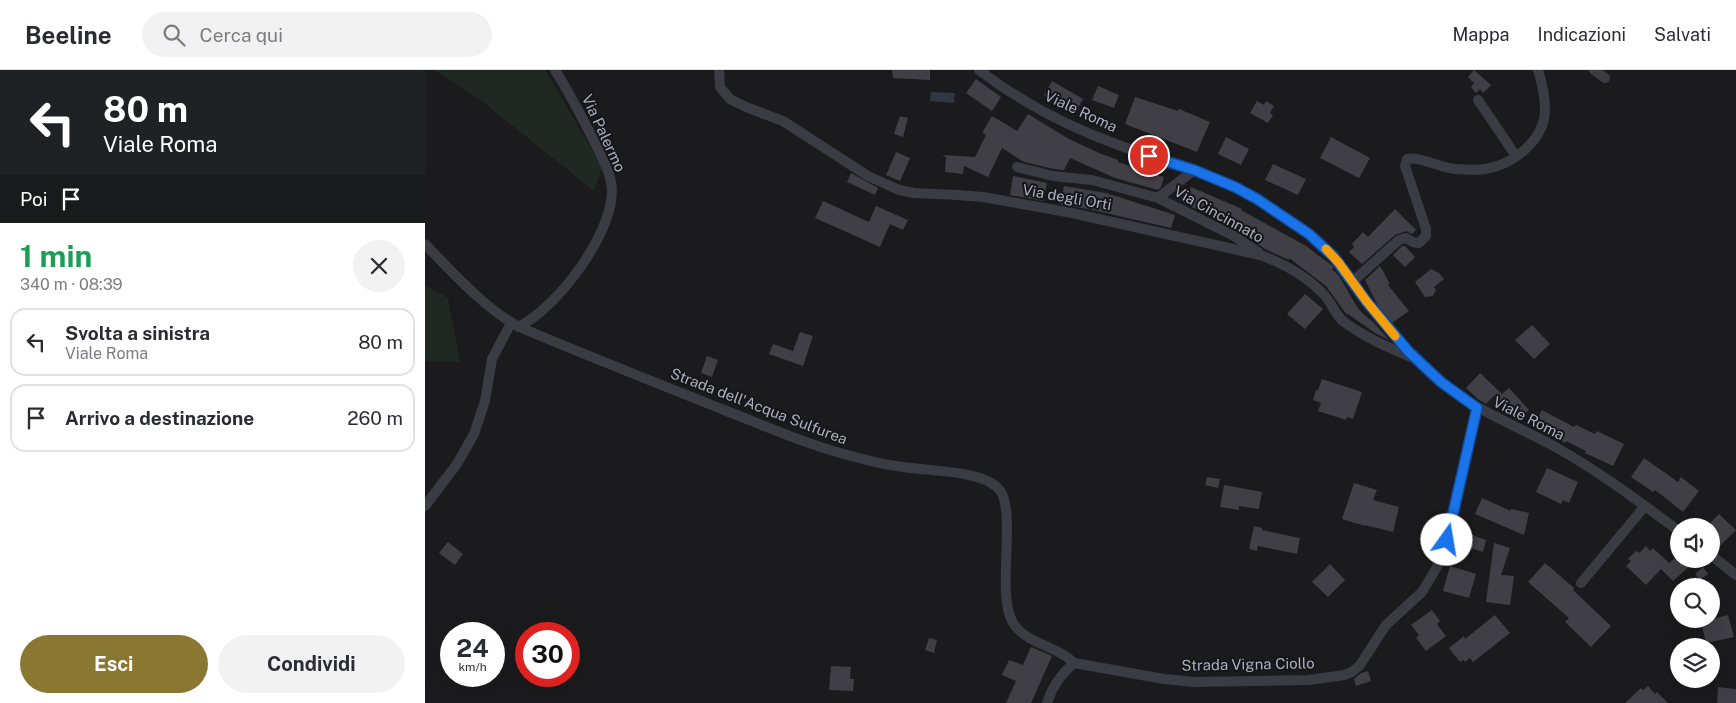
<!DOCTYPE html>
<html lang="it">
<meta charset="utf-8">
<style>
body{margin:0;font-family:"Public Sans",sans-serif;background:#f2f2f3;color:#2b2b33;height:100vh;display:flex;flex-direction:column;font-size:19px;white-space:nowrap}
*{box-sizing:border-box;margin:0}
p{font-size:16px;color:#7c7c81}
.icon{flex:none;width:28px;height:28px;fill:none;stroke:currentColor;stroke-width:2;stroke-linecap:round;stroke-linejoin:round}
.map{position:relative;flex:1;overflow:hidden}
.side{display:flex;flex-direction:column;background:#fff;width:425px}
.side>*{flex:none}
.hud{background:#202124;color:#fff;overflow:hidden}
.buttons{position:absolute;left:1245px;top:448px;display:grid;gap:10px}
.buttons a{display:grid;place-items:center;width:50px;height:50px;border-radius:50%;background:#fff;box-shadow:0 5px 20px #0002;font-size:25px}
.speed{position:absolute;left:15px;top:552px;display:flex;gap:10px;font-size:25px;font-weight:700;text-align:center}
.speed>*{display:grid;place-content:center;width:65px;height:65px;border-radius:50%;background:#fff;box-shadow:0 5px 20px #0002;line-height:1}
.speed small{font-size:12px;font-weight:400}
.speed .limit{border:8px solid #d22;background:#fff;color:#111}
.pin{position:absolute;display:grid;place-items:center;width:42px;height:42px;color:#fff;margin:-21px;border:2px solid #fff;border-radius:50%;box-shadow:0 1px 5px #0007}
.me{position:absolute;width:55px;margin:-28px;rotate:13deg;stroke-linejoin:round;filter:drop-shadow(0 0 4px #0008)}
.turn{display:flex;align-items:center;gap:18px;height:105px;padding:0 20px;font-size:22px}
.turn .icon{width:65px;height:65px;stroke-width:2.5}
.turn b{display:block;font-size:35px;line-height:42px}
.then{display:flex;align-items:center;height:48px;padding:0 20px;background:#0003;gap:10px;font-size:19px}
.round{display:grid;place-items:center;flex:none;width:52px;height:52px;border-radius:26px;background:#f2f2f3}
.headline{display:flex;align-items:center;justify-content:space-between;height:85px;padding:0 20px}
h1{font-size:30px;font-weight:700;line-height:38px;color:#1e9e55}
.primary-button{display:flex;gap:10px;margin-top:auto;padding:10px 20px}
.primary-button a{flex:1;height:58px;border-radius:30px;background:#8a7832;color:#fff;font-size:20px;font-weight:700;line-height:58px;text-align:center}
.primary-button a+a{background:#f2f2f3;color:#2b2b33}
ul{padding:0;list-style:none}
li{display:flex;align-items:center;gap:15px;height:68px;margin:0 10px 8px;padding:0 10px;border:2px solid #e1e1e2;border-radius:15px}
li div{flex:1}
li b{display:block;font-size:19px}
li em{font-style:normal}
header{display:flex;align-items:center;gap:30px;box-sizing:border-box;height:70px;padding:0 25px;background:#fff;border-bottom:1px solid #e1e1e2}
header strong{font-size:24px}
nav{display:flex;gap:28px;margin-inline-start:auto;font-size:18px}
.search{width:350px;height:45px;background:#f2f2f3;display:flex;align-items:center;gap:12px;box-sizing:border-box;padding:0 18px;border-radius:28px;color:#7c7c81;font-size:19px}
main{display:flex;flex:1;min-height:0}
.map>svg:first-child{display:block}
</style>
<header>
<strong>Beeline</strong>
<div class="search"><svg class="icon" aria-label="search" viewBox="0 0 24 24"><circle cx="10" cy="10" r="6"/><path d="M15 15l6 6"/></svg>Cerca qui</div>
<nav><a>Mappa</a><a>Indicazioni</a><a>Salvati</a></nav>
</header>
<main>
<section class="side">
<div class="hud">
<div class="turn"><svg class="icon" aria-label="left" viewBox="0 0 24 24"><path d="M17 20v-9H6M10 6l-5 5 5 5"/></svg><div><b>80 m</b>Viale Roma</div></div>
<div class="then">Poi<svg class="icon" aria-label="arrive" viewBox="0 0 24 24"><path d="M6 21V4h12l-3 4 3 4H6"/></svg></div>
</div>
<div class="headline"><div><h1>1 min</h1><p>340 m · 08:39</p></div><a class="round"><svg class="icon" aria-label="close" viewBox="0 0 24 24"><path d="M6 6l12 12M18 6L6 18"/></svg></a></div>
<ul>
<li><svg class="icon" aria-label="left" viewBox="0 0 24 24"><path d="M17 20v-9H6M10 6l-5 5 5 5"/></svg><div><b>Svolta a sinistra</b><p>Viale Roma</p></div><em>80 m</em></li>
<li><svg class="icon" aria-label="arrive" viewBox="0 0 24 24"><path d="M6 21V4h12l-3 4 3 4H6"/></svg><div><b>Arrivo a destinazione</b></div><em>260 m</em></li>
</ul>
<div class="primary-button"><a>Esci</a><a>Condividi</a></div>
</section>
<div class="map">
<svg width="1311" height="633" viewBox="0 0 1311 633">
<rect width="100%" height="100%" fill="#1b1a1d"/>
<path fill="#1f2922" d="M9,0H120L177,97L169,121L54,29Z
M0,215L23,228L35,292L0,291Z"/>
<path fill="#2e3743" d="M506,22L530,23L529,33L505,31Z"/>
<path fill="#403f45" d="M467,0H505V10L468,8Z
M1049,0L1066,15L1058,23L1055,19L1051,23L1046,17L1049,13L1043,7Z
M551,9L576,27L567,41L541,23Z
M627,11L658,29L650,43L619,25Z
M673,16L694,25L689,38L667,30Z
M710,27L753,41L754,39L785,52L772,82L700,54Z
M832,31L839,35L841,31L849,36L845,43L848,45L843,53L825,43Z
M603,44L644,69L674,83L693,90V92L739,107L736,117L733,120L690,108L645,88L639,100L629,99L599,92L577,78L563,107L539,96L538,104L520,102L521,87L517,85L550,87L561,65L557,63L567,46L592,61Z
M475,46L483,48L478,67L469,64Z
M801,67L824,79L816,95L793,84Z
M906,67L945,88L934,108L895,88Z
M471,82L485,88L475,111L461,105Z
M848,94L881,109L873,125L840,110Z
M426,103L453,118L450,125L422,112Z
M588,106L622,113L618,131L585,125Z
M639,116L681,123L750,145L746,158L668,140L635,134Z
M766,117L817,139L816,140L881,176L909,197L907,199L914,206L934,240L948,252L964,270L950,263L923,244L922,245L901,216L864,188V190L840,179L819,163L755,131L758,122L763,124Z
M398,131L444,152L451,136L483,150L478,160L465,154L455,177L390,148Z
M970,139L991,160L987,164L981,161L970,165L937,194L924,182L929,177L927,174L938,162L943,167Z
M977,176H980L990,187L980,197L968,185Z
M955,196L965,214L963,215L984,241L967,253L953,236L940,210Z
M1006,199L1014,203L1019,209L1009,217L1011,220L1008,226L1000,227L990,212Z
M880,224L898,239L880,259L862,244Z
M1107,255L1125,274L1109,289L1090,270Z
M375,262L388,266L378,296L344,284L348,274L368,281Z
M282,286L293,290L287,307L276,303Z
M1055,303L1077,324L1084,318L1104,340L1093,350L1088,348L1069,326L1061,334L1053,329L1041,318Z
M897,309L937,322L928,349L922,347L921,350L893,341L896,333L888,330L891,320H893Z
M1117,340L1149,357L1151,355L1170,364L1172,361L1199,374L1188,396L1160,383L1161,381L1141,371L1140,373L1108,356Z
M1219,388L1253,412L1256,407L1274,421L1258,442L1230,420L1228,422L1206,407Z
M1122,398L1153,412L1144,433L1138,430L1136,434L1111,422Z
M782,407L795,409L793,418L780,415Z
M929,413L952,420L948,430L974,437L968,462L940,455V456L917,449Z
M799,415L837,422L834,439L814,436V440L795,437Z
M1057,428L1086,441V439L1104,443L1099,465L1050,444Z
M1294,444L1311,460L1294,477L1286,470V452Z
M829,456L837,458V460L875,468L872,484L833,476L832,481L824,479Z
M1035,457L1045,460L1044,464L1061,470L1058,482L1030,473Z
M23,472L38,484L30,495L14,483Z
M1069,473L1085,478L1076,505L1089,506L1085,535L1061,532Z
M1221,476L1225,481L1228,478L1244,493L1249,489H1260L1266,495L1248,511L1236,499L1221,515L1201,496L1206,491L1203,489L1211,481L1214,483Z
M1120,493L1149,518L1148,520L1186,556L1166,577L1140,552L1144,548L1103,512Z
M905,494L920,510L903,527L887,512Z
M1025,496L1051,504L1044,528L1018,521Z
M1278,497L1283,504L1275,510L1270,504Z
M1007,540L1015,551L1012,554L1021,566L1001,581L991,568L994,565L986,555Z
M1070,545L1085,563L1048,592L1045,588L1040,592L1038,590L1035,592L1024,578L1039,566L1040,569Z
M1303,545L1309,567L1281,573L1276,552Z
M504,568L512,570L509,583L500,580Z
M606,577L627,586L606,633H581L591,611L577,605L584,590L598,595Z
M406,596L426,597L425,609H429L428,621L404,620Z
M943,601L946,611L931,616L929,609L936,603Z
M1223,616L1230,624L1232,622L1243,633H1200L1216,618L1218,620Z
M1293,617L1311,619V633H1292Z"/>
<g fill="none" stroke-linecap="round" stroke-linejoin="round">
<path stroke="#3b3b43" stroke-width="10" d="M294,0L295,17L305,29L321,37L358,51L443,106L474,120L489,123L533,125L558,127L647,143L835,185C860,194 882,206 900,226C907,234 910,244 918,251C939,267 962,277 986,287
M554,0C597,33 645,58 696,76C742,92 790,103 831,129C858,145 886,162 907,185C919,197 927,212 937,226C961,258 988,289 1018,314C1053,342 1095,357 1134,379C1176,403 1215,432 1254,461
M1169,0L1180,8
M1053,30L1091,86
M592,97L628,106L667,110L733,128L809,166L834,183
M733,128L769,100
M0,174C25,200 66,245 99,259C165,287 232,313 299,340C343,357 387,377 434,388C451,393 468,396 486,398C509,401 556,401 573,418C593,437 571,521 587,551C599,574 632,575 649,593
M927,212L974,170L981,168L988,172L994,173L1001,166V159L980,96L982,89C995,86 1016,98 1030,99C1044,100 1059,101 1072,96C1092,90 1115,70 1119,49C1122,33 1118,16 1113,0
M93,257C132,239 195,156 186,112C184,100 177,88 172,77C159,51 146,25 130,0
M0,436L32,394L49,364L60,331L67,289L86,253
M1286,485L1311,505
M1156,513L1220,436
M622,633C627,617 636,604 649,593L739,609L769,612L884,610L919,605L927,602L935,595L961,555L997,522L1012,497L1024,463L1052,338"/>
</g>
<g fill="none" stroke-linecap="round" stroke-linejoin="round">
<g stroke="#114b97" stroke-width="12">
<path id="route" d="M724,86L769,100L810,117L832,129L884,164L909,187L942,232L984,282L1016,312L1052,338L1022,470"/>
</g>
<use href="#route" stroke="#1a73e8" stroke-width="9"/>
<path stroke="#f59e0b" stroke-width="9" d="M901,179L914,193L942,232L970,266"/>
</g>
<g text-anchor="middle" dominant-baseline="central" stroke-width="4" stroke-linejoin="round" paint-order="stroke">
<g font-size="15" fill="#acafbe" stroke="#161518">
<text transform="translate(656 41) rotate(25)">Viale Roma</text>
<text transform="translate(179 63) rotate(65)">Via Palermo</text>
<text transform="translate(642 127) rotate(10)">Via degli Orti</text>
<text transform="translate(794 144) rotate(29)">Via Cincinnato</text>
<text transform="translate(334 336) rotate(21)">Strada dell'Acqua Sulfurea</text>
<text transform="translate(1104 348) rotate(27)">Viale Roma</text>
<text transform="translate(823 594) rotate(-1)">Strada Vigna Ciollo</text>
</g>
</g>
</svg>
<div class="buttons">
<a><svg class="icon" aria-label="sound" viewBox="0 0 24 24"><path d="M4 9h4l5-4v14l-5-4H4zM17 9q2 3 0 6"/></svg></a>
<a><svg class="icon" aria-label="search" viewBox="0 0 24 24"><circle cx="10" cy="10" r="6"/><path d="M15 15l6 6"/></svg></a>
<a><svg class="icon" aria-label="layers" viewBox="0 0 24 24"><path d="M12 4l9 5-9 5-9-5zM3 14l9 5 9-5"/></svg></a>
</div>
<div class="speed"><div>24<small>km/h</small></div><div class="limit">30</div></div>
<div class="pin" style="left:724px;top:86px;background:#d93025"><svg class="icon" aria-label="arrive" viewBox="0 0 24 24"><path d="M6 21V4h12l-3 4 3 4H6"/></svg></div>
<svg class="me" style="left:1022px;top:470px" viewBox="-20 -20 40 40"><circle r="19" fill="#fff"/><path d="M0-13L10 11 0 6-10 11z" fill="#1a73e8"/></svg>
</div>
</main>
